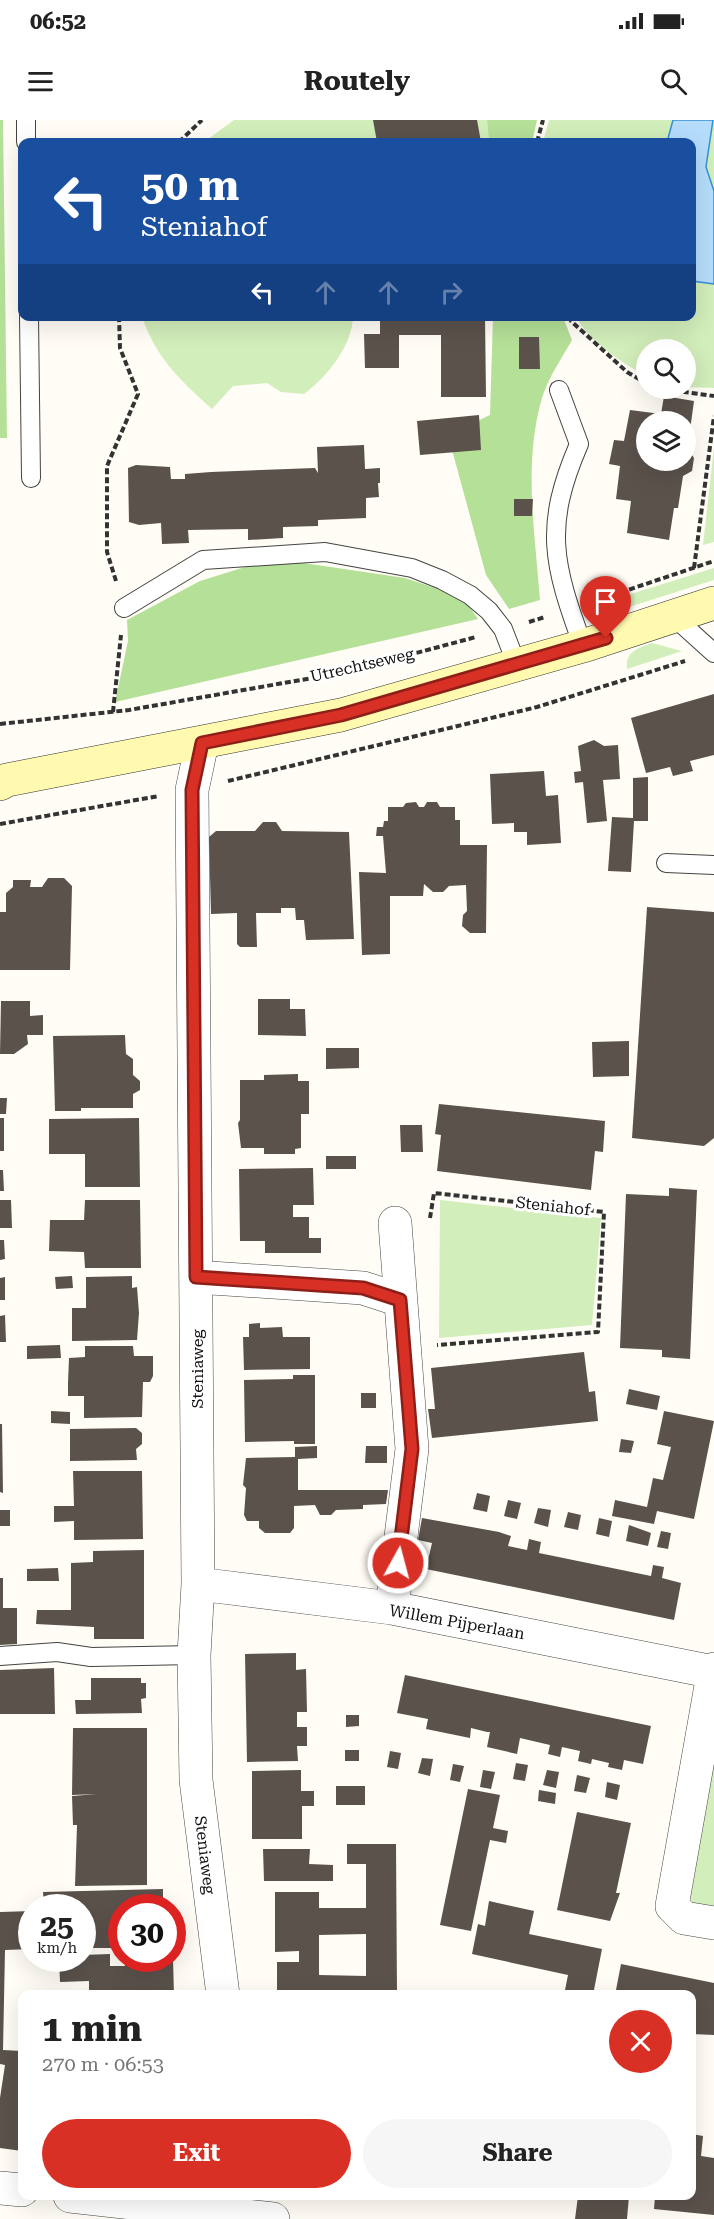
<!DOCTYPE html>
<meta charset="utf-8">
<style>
body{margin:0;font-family:"Roboto Serif",serif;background:#f6f6f6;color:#222;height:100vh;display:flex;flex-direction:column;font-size:22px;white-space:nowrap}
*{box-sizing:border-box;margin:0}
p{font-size:20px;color:#767676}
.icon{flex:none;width:33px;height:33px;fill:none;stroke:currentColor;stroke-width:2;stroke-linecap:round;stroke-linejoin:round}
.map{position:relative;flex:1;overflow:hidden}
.details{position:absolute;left:18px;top:1870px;width:678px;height:210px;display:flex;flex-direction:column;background:#fff;border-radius:12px;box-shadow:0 6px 24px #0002}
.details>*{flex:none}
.top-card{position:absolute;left:18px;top:18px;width:678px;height:183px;border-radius:12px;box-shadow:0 6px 24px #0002;background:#1a4fa0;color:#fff;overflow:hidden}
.controls{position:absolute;left:636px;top:219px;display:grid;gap:12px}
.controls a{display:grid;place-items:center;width:60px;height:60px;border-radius:50%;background:#fff;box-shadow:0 6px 24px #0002;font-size:30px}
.speed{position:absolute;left:18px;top:1774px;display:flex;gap:12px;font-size:30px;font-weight:700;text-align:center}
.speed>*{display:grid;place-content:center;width:78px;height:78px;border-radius:50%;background:#fff;box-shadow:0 6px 24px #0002;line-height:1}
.speed small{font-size:15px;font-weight:400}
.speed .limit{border:9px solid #d22;background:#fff;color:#111}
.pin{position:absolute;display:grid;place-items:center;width:51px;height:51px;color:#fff;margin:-62px -26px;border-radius:50% 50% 50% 0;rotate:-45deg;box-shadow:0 0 6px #0007}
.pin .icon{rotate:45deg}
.me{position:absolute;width:66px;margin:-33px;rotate:7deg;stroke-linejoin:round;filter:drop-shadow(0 0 4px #0008)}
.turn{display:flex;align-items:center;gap:21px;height:126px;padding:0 24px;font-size:27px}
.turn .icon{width:78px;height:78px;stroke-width:2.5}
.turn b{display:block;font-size:42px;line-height:51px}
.lanes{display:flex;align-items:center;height:57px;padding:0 24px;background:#0003;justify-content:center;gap:30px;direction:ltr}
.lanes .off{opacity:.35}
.round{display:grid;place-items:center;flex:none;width:63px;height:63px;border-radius:32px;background:#f6f6f6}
.summary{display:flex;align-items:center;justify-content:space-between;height:102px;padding:0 24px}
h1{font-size:36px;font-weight:700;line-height:45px}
.action{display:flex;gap:12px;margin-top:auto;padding:12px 24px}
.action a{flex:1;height:69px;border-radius:36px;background:#d93025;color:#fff;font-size:24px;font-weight:700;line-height:69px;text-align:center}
.action a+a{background:#f6f6f6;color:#222}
.status{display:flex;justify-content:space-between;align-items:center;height:42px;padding:0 30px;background:#fff;direction:ltr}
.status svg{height:16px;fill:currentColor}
header{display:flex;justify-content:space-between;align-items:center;height:78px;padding:0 24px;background:#fff;font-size:27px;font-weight:700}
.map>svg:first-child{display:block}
</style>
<div class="status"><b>06:52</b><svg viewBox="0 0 49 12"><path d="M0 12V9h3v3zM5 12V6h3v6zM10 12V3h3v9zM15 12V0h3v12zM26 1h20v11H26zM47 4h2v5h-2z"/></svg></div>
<header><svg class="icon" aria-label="menu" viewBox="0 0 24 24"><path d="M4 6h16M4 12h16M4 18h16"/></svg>Routely<svg class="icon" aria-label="search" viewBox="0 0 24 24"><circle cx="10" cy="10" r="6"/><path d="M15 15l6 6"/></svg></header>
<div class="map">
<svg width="714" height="2099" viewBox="0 0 714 2099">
<rect width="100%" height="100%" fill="#fffdf5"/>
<path fill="#d2eeba" d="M234,0H487L489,22H204Z
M549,0H673L667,22H543Z
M713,0H714V71L706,47Z
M692,161L714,164V268L686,267V230H646V256C622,243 589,221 576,197L692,196Z
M142,197L353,196V197C352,226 327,257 304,274L281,272L267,263L233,266L212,289C179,259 157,239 142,197Z
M714,327V422L703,425Z
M714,448V460L607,494L586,488Z
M652,523L682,531L627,549C625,532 638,528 652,523Z
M440,1080L601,1098L592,1205L439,1218Z
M714,1610V1787L693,1784L687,1770Z"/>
<path fill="#b5e098" d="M0,0H3L7,318H0Z
M487,0H537L532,22H489Z
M493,197H563L572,220C562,238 548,258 542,278C523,343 535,413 540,480L509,489L486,455L448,315L490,295Z
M290,441L405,458L463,477L478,499L115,582L128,521L127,500L200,461L245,447Z"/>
<path fill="#b5ddfb" stroke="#3590d8" stroke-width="1.5" d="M673,0H713L706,47L714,71V164L692,161V22H667Z"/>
<path fill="#5b524c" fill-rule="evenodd" d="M373,0H477L481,22H377Z
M380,196H485L486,277H441V215H399V248H365L364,214H380Z
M519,217H539L540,249H519Z
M664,276L694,281L687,332H690L694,338L692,351L683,356L678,388H674L669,420L627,413L631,381L616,379L620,346L609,344L614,320L624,321L630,290L661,294ZM646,302H686V340H646Z
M479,295L481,330L420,335L417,301Z
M364,325L365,349L380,348V363H378L379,377L366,378V398L318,400V406L283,407V418L248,420V409L188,410L189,423L162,424L161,403L139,405L129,402L128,348L136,345L170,347L171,359H185V354L211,352L315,348L318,353L317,327Z
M514,379H533L532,396H514Z
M714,574V635L690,641L693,651L673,656L670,647L646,653L631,598Z
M594,620L604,626L618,625L620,659L603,660L607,701L587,703L583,662L575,663L574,652L581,651L578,626Z
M544,651L546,676L558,675L561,723L527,725V712H514V703L492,704L490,654Z
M648,657V701H634L631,752L608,751L612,697L633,698V658Z
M416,682L419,687H424L427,682H437L440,687H455V700H460V725H487L486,813H470L462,806L463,795L467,791L466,765L449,766L443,772H433L424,764L423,776H390V834L362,835L359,752L386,753L383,716H376L377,707H383L384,701H388V687H403L406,683Z
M263,702H276L282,711L349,712L354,819L306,820L304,800H296L295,788H281V793H256L257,827H240L237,824V793L211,794L209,717L216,711H255Z
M48,758H64L72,766L70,850H0V792H6V773L13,767V760H31L30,767H42Z
M647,787L714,792V1018L704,1026L632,1018Z
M258,879H290V889H305L306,916L258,915Z
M1,881H30V896L43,895V915H27L28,924L14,934H0Z
M125,915L126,934L133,939V955L140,961V970L133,974V988H81V991H55L53,916Z
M629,921V956L593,957L592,922Z
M326,928H359V948L326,949Z
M298,954V961H309V994H301V1028L295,1029V1034H264V1028H241L238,1003L240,1000V960H264V955Z
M0,978H7L6,994H0Z
M439,984L605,1001L603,1032L595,1031L591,1070L437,1051L441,1015L435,1014Z
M0,998H4V1031H0Z
M139,998L140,1067H85V1034H49V999Z
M400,1005H422L423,1032H401Z
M326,1036H356V1049H326Z
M313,1048L314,1085H293V1097H309V1118H321V1133H265V1121H240L239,1049Z
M0,1050H3L4,1071H0Z
M669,1068L697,1070L690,1239L662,1237V1230L620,1228L626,1074L669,1076Z
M0,1080H11L12,1108H0Z
M85,1080H140L141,1148H85L84,1132L49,1131L50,1100H84Z
M0,1120H4L5,1139L0,1140Z
M72,1156L73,1168L56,1169L55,1157Z
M132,1156V1168L137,1167L139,1193L137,1220L72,1221V1188H86V1157Z
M5,1157V1180H0V1158Z
M5,1195L6,1222H0V1196Z
M260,1203V1208L282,1207L283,1217H310V1249L244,1250L243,1217H249V1204Z
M60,1225L61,1238L27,1239V1226Z
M85,1226H133L134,1236H153V1256L150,1262H143L142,1297L84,1298V1276H68V1263L69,1238L85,1237Z
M584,1232L589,1272L595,1271L598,1301L432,1318L428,1289H435L431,1248Z
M293,1255H315V1324H294V1321L245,1322L244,1260L293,1259Z
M629,1269L660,1276L657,1290L626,1284Z
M361,1273H376V1288H361Z
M51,1291L70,1292V1304L51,1303Z
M664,1291L714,1301L694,1399L657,1391L654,1404L612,1396L615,1380L647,1387L653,1358L663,1360L671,1327L657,1324Z
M0,1304H2L3,1373L0,1372Z
M136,1308L142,1313V1324L136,1329L137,1340L70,1341V1309Z
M621,1319L634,1321L631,1333L619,1332Z
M317,1326V1338L298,1339V1370H388L386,1384L363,1385V1389L336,1390L331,1395H320L315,1385L294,1386V1408L290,1413H265L259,1408V1401H247L244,1395L246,1368L243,1365L246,1338L295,1337V1327Z
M366,1326H387V1343H365Z
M73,1351H142L143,1419L74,1420V1401L54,1402V1386H74Z
M477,1373L490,1376L487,1392L473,1389Z
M508,1380L521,1383L517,1399L504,1396Z
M538,1388L551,1390L548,1407L534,1403Z
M0,1390H10V1406H0Z
M568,1392L581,1395L578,1410L564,1407Z
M422,1398L499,1412L511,1416L508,1426L527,1430L529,1419L541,1422L539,1433L651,1456L653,1445L664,1447L662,1458L681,1463L674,1500L426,1449L432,1423L418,1420Z
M599,1398L612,1401L609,1417L596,1414Z
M629,1405L651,1413L648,1426L626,1421Z
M661,1411L671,1413L668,1429L657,1427Z
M144,1430V1519H94V1507L36,1504L37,1490H71V1443L93,1442V1431Z
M58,1448L59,1461H27V1449Z
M0,1458H3V1488H17V1524L0,1525Z
M296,1533V1550L306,1549L307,1592H297V1607H307V1626H297L298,1641L247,1642L245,1534Z
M54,1548L55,1594H0V1550Z
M405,1555L651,1606L643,1644L624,1640L622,1650L608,1647L609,1643L592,1639L591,1644L578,1641L580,1631L562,1627L560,1637L548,1634L550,1625L520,1618L517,1634L487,1627L490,1612H487L471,1608L470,1618L426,1609L428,1599L397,1593Z
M91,1558H141V1563H146V1578L141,1579L142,1593L76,1594L75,1580H91Z
M346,1595H359V1606L346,1607Z
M73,1608H147V1765L75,1766L77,1705H73L72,1676L97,1674L72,1675Z
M345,1630H359V1641H345Z
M390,1631L401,1633L398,1649L387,1647Z
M422,1638L433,1639L430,1656L418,1653Z
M516,1643L528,1645L525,1661L513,1659Z
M453,1644L464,1646L460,1662L450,1660Z
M301,1650V1671H314V1686H302V1719H252V1651Z
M483,1650L495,1652L491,1669L480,1667Z
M547,1650L559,1652L556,1668L543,1665Z
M577,1655L590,1658L586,1673L574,1671Z
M607,1662L620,1665L617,1680L605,1677Z
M336,1666H365V1685H336Z
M468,1669L500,1675L493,1708L508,1711L506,1723L490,1720L471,1811L440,1805Z
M539,1670L556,1673L555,1684L538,1681Z
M577,1692L631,1703L616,1773H620L610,1801L557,1790Z
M347,1724H396L397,1875H277V1842H299V1831L275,1832V1772H319V1788H366V1744H347ZM366,1814V1856L319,1855V1815Z
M263,1729H310L309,1744L333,1745V1761H264Z
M163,1769V1788H122V1828H82V1788H44L43,1772Z
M489,1781L534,1791L529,1814L602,1829L593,1875H564L568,1855L472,1834L478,1804L485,1806Z
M32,1791V1829L5,1830L3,1930L22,1931V2031L0,2028V1978L5,1945L0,1944V1792Z
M110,1834V1846H125V1839H173L174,1875H89V1861L60,1862L59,1839H82V1835Z
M621,1844L714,1863V1915L692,1914V1875H615Z
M692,2014L703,2016L701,2036L714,2038V2095L654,2089L655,2076H692Z
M578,2076H629L627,2099H575Z"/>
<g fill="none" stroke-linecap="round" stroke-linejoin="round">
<g stroke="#444" stroke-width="20">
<path id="service" d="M26,0V22
M29,196L31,358
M559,270L579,324C543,407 553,444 583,526
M124,488L203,440L325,432L412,448L442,460L470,475L489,491L503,509L517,545
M673,496L714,533
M666,743L714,745
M0,1536L57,1532L91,1537L194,1535"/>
</g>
<g stroke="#444" stroke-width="34">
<path id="minor" d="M202,623L192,670L198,1464L194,1535L196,1660L223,1875
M196,1157L363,1168L400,1180
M198,1464L392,1488L714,1552
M392,1488L412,1329L395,1103
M714,1549L672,1786L684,1798L714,1803
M0,2068L22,2070
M70,2076L273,2099"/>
</g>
<g stroke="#333" stroke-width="34">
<path id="secondary" d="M0,664L7,660L341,595L583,526L714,483"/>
</g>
<path stroke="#333" stroke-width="4" stroke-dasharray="6 3" stroke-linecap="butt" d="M179,22L202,0
M537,22L543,0
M569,196L571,201L627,252L646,263
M656,268L714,276
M694,448L714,296
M116,461L107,432V346L138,274L120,228L119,196
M595,481L714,441
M529,502L545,497
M113,592L121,515
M0,604L129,590L341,553L476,517
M228,661L537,587L685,541
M0,704L159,676
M430,1098L434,1073L604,1092L598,1212L437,1225"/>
<use href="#service" stroke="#fff" stroke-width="18"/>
<use href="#minor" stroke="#fff" stroke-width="33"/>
<use href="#secondary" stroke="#fffab0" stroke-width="33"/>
</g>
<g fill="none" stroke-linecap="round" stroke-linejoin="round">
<g stroke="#8d1f18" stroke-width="15">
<path id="route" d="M398,1443L412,1329L400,1180L363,1168L196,1157L192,670L202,623L341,595L606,518"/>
</g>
<use href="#route" stroke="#d93025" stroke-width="10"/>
</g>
<g text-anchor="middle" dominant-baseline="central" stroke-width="6" stroke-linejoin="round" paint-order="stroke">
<g font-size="16" fill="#111" stroke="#fff">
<text transform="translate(362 545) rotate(-13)">Utrechtseweg</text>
<text transform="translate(553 1086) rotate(6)">Steniahof</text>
<text transform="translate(197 1249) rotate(-90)">Steniaweg</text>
<text transform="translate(457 1502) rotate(10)">Willem Pijperlaan</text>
<text transform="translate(205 1735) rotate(83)">Steniaweg</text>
</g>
</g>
</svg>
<div class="controls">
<a><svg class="icon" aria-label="search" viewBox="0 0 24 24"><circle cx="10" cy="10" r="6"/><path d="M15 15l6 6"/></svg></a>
<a><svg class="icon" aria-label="layers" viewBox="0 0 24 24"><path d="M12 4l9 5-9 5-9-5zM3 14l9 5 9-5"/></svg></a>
</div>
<div class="speed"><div>25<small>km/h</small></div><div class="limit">30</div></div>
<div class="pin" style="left:606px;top:518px;background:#d93025"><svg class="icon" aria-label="arrive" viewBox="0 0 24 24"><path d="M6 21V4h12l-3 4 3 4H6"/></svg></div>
<svg class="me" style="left:398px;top:1443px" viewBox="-20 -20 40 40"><circle r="17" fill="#d93025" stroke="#fff" stroke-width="3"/><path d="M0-11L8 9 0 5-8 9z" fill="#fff"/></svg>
<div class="top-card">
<div class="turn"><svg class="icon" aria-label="left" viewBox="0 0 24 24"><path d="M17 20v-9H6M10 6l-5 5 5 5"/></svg><div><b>50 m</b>Steniahof</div></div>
<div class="lanes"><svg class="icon" aria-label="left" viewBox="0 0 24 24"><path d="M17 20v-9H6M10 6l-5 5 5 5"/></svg><svg class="icon off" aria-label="ahead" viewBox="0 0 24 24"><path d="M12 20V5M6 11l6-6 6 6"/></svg><svg class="icon off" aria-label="ahead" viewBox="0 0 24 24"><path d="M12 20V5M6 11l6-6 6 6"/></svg><svg class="icon off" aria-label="right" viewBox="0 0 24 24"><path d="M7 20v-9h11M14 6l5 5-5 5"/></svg></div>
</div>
<section class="details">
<div class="summary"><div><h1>1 min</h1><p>270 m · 06:53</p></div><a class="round" style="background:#d93025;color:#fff"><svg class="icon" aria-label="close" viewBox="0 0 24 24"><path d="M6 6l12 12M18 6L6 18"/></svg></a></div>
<div class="action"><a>Exit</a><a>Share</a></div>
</section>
</div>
